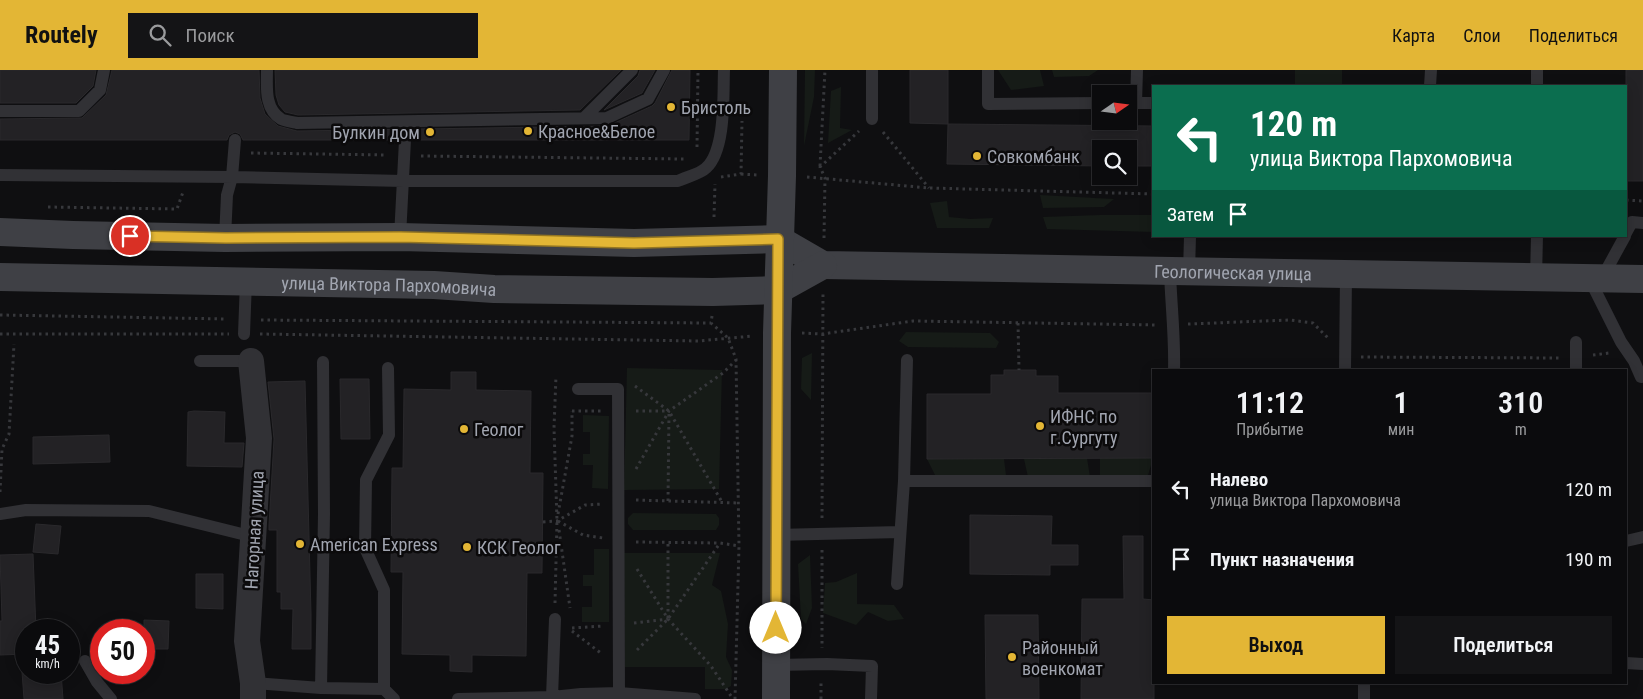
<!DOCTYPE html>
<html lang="ru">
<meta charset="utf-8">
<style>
body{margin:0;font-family:"Roboto Condensed",sans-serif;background:#141416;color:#f1f3f6;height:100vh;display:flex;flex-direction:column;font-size:19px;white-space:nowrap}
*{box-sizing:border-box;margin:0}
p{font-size:16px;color:#9a9b9d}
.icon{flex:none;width:28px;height:28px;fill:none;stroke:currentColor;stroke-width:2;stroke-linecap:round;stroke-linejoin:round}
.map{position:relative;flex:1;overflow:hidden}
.panel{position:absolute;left:1152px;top:299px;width:475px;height:315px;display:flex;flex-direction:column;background:#0b0b0d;border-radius:0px;box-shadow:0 2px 12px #0003,0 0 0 1px #2b2b2e}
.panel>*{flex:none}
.hud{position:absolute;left:1152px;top:15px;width:475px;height:152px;border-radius:0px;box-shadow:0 2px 12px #0003,0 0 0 1px #2b2b2e;background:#0b6e4f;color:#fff;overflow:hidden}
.needle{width:32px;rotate:76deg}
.controls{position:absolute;left:1092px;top:15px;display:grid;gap:10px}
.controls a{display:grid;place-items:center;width:45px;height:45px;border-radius:0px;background:#0b0b0d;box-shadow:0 2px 12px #0003,0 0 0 1px #2b2b2e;font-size:25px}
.speed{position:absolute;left:15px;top:549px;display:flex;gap:10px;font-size:25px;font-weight:700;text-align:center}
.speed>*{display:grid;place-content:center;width:65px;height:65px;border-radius:50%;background:#0b0b0d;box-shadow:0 2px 12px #0003,0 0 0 1px #2b2b2e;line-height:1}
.speed small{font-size:12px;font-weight:400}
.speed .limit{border:8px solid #d22;background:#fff;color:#111}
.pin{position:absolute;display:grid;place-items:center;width:42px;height:42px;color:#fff;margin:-21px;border:2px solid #fff;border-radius:50%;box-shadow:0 1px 5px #0007}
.me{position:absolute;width:55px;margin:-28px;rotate:0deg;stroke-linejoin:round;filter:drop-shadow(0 0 4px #0008)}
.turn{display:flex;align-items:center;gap:18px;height:105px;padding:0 15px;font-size:22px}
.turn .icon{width:65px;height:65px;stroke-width:2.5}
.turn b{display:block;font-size:35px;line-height:42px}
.then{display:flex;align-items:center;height:48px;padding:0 15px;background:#0003;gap:10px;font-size:19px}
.eta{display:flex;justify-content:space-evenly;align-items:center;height:85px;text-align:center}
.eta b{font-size:30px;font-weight:600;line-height:35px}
.button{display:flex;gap:10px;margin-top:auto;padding:10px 15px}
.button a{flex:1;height:58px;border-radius:0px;background:#e3b635;color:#111;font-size:20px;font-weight:600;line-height:58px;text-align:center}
.button a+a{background:#141416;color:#f1f3f6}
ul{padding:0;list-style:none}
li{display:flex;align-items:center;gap:15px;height:70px;padding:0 15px}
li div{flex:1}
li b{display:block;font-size:19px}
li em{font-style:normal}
header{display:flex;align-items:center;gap:30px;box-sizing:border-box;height:70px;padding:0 25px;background:#e3b635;color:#111}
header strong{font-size:24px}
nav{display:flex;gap:28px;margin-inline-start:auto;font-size:18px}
.search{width:350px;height:45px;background:#141416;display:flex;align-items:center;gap:12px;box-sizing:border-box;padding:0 18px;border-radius:0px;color:#9a9b9d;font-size:19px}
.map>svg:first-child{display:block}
</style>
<header>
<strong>Routely</strong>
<div class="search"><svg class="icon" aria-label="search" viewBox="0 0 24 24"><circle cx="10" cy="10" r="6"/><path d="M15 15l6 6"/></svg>Поиск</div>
<nav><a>Карта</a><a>Слои</a><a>Поделиться</a></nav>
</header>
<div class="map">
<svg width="1643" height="629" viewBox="0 0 1643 629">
<rect width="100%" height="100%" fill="#0f0f11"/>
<path fill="#161b17" d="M805,0H815L814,27L804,76Z
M998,0H1040L1044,16L1011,20Z
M1052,0H1098L1089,6L1054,7Z
M1295,0H1342V16H1295Z
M841,17L840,58L852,60L828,73L831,21Z
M1040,125L1114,129L1104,137L1043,138Z
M947,131L949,147L970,149L993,148L989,158H937L930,133Z
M1100,145H1154V162L1047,159L1043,147Z
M906,262L990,263L999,272L996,278L908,277L899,271Z
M812,283L811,330L801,319L802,288Z
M627,298L722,300L719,419L624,420Z
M583,345L609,346L608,419L592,418L593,395H583V384H590V362H583Z
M1087,388L1090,407H1028L1024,389Z
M1100,388H1153L1147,409H1100Z
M927,389H1004L1006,405H935Z
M633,443L716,444L719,448V455L716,460H633L628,454V448Z
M594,479H609V552H582V537H592V516H583V505H594Z
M624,483H720L712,515L721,521L728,554L726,587L732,600L731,616L725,619H705V597H625Z
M810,485L812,538L806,554L801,549L798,494Z
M857,503V534L894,535L904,549L888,551L868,542L856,555L823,543L825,513L836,512Z"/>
<path fill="#232225" stroke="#2a292c" d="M0,0H96L93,16L76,33H0Z
M112,0H259L260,28L265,44L278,56L297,61L608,56L652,36L655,33L672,0H690L689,70H413L410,64L405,62L398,65L397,70H243L240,64L235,62L229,65L227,70H0V49L82,48L106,25Z
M275,0H621L580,40L298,45L285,42L279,35L276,25Z
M640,0H655L642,23L604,40L638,6Z
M910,0H948V54L1154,56V96H1129V79H1101V96L947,94L948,54L910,53Z
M1626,0H1643V111H1626Z
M1004,300H1036V306H1058V323H1154V388L927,389V324H991V305H1004Z
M451,302H476V320L531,321L530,403H543L542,503H527L526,586L472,585V602L450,601V585L402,584L403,502H391L392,398H403L404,319L451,320Z
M340,309H369L370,369H341Z
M305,311L311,544V579H292L293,539H281V522H277V460H269V455L274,369L268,312Z
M194,341L225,342L224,373H244L242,397L187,396L188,342Z
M109,365L110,392L33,394V367Z
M970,445L1052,446L1051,475H1078V495H1050V505L970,504Z
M36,454L61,456L58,484L33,482Z
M1123,466H1143V529L1154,530V629H1081L1082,529H1124Z
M33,484L36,560H26V584L0,585V551H2L0,485Z
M196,504H223V539L196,538Z
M985,545H1038L1039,629H986Z
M144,550L169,551L168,579H144Z
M22,602H61L63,629H24Z"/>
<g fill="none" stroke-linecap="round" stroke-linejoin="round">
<path stroke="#37383c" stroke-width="3" stroke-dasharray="2.5 4" stroke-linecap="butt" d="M883,62L929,118
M697,77L698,0
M251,83L387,85
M421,86L684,89
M820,96L825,0
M741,104L758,105
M721,107L741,104L742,51
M807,107L929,118L1154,124
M1626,130L1643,131
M48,137L177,139L183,122
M714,147L715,114
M824,168L825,108L820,97L859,61
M0,245L227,249
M712,246L711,253L728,268L736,289L739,476L735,629
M261,250L711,253
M1018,253L1019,300
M1188,254L1290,250L1313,253L1328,268
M802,263L822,264L913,251L1157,255
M0,264H229
M260,264L698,271L753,266
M1593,285L1609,283
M1361,287L1559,288
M635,316L669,341L722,432
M572,341H602
M636,341H669
M636,399L669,341L723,303L736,290
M0,422L2,379L9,364L14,274
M636,430L738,433
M668,431L669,341
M558,444L572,366V341
M822,448L823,222
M558,451L583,465L603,468
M543,452L557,451L585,435L603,434
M559,460L570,538
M636,472L720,473L739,476
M822,480V578
M637,499L668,549L711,596L733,629
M555,533L557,451L554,358L556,306
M668,548V472
M634,553L668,549
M572,558L603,556
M572,561L602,584
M637,580L668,549L720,473
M821,629V610"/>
<path stroke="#313135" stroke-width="12" d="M267,0C267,17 264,38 281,49C285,51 292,52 297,53L607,48L648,29L664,0
M872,0V49
M988,0V34L1101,33
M1537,0V16
M1430,16L1431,0
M1129,33H1154
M1136,33L1137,0
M0,41H79L100,20L104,0
M584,48L632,0
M0,105L232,107L403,111H678C686,107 700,104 706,98C726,80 723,25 724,0
M1626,163L1632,152L1643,153
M400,167L405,70
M225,168L227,125L232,107L235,70
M1170,202C1171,234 1175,267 1174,300
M1189,202L1190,166
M1536,208L1537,166
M1589,208L1621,272L1634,291L1641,307L1643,305
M1602,208L1625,166
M244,264L246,211
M1576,272V300
M200,291H251
M1345,300L1346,205
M578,319H618L619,623
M904,411H1154
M0,444L26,440L149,441L254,467
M776,465L900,462
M1626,471L1643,467
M897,514L904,411L907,290
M85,591L97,612L111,629
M1626,593L1643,594
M775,595L827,594L872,596L871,629
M253,613L321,618L384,619L394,629
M321,618L324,444L323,292
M384,619V520L365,478L366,410L389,365L388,298
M552,627L555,549
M458,629L552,627L581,624L619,623L695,629
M1364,629V612"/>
<path stroke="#313135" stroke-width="26" d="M251,291L259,368L247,571L253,613V629"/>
<g stroke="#3f4045" stroke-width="28">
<path d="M0,162L73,165L225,168L400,167L634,173L778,169"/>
<path id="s1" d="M778,169L823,195L1643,209"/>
<path id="s2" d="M0,207L434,215L494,219L713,222L778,220L823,195"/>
<path d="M776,629L777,263L782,106L783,0"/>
</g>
</g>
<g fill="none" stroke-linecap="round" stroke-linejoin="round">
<g stroke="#947622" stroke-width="12">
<path id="route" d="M130,166L226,168L400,167L634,173L778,169L776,558"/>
</g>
<use href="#route" stroke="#e3b635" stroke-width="9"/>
</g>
<g fill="#e3b635" stroke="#0b0a0b" stroke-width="2">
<circle cx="671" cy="37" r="5"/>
<circle cx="528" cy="61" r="5"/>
<circle cx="430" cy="62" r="5"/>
<circle cx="977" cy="86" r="5"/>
<circle cx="1040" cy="356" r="5"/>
<circle cx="464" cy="359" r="5"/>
<circle cx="300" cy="474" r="5"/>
<circle cx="467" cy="477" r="5"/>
<circle cx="1012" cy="587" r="5"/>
</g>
<g text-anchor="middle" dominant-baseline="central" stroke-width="5" stroke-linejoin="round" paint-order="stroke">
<g font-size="18" fill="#a1a5b0" stroke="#0b0a0b" text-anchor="start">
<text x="681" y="37">Бристоль</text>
<text x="538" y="61">Красное&amp;Белое</text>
<text x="420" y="62" text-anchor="end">Булкин дом</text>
<text x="987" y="86">Совкомбанк</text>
<text x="1050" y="346">ИФНС по<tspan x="1050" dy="21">г.Сургуту</tspan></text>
<text x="474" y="359">Геолог</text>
<text x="310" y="474">American Express</text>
<text x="477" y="477">КСК Геолог</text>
<text x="1022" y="577">Районный<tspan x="1022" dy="21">военкомат</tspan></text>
</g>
<g font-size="18" fill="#a1a5b0" stroke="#0b0a0b">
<text stroke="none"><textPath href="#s1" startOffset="462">Геологическая улица</textPath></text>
<text stroke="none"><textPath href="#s2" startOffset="389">улица Виктора Пархомовича</textPath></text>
<text transform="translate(254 460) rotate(-87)">Нагорная улица</text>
</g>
</g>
</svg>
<div class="controls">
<a><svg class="needle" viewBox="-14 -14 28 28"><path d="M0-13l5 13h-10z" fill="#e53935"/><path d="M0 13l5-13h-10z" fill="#9a9b9d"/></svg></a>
<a><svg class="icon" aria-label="search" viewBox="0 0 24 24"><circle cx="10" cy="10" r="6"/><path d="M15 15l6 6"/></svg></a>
</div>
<div class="speed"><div>45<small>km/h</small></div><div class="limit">50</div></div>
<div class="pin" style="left:130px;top:166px;background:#d93025"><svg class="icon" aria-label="arrive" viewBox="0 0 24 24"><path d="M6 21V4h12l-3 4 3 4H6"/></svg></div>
<svg class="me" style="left:776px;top:558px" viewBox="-20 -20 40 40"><circle r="19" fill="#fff"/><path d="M0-13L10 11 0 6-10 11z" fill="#e3b635"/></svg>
<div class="hud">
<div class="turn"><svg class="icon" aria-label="left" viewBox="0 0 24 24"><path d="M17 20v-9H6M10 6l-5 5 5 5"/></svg><div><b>120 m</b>улица Виктора Пархомовича</div></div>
<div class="then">Затем<svg class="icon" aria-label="arrive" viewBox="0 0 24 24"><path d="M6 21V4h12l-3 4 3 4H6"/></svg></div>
</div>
<section class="panel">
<div class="eta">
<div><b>11:12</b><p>Прибытие</p></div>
<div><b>1</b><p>мин</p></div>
<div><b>310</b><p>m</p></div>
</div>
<ul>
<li><svg class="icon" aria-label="left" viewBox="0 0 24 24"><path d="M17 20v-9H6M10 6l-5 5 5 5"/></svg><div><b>Налево</b><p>улица Виктора Пархомовича</p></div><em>120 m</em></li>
<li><svg class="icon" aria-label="arrive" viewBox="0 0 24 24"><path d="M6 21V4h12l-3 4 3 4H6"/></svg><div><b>Пункт назначения</b></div><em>190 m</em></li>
</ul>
<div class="button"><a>Выход</a><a>Поделиться</a></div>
</section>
</div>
